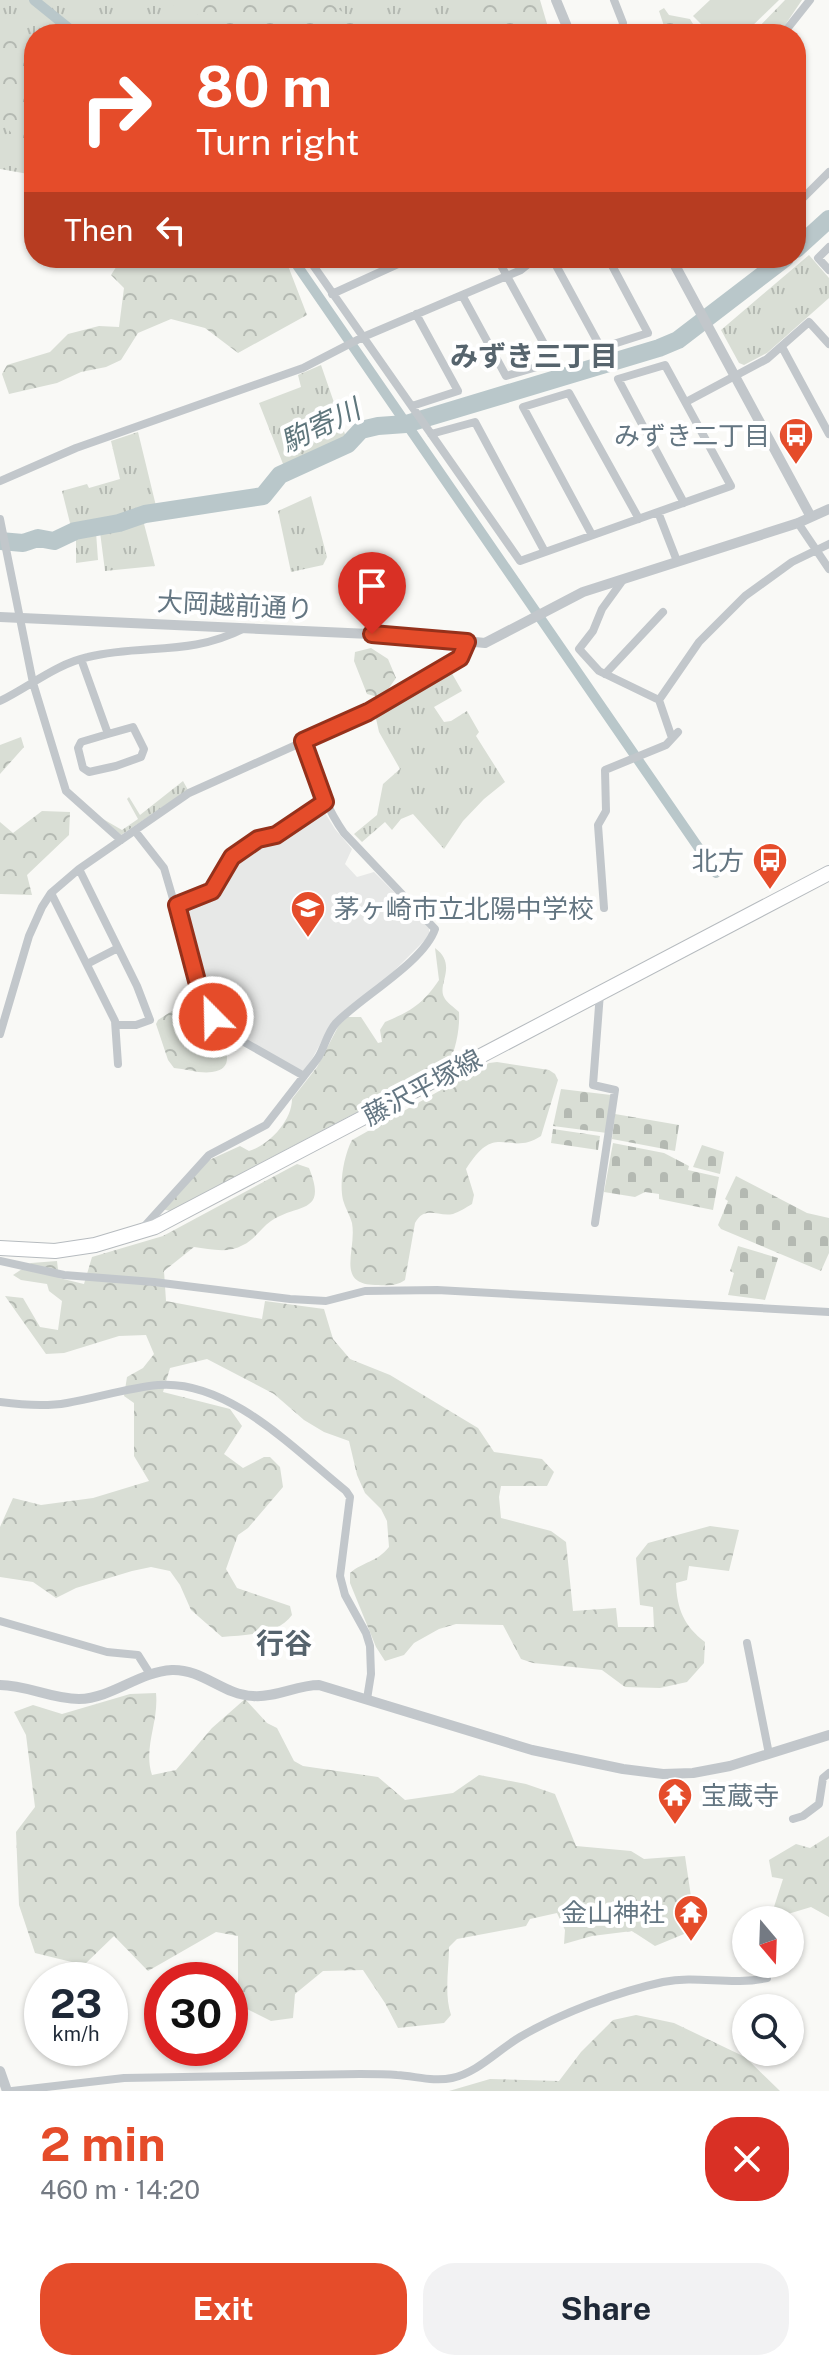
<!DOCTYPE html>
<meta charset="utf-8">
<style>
body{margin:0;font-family:"Public Sans","Noto Sans JP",sans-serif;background:#f2f2f3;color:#1f2937;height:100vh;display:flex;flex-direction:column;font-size:30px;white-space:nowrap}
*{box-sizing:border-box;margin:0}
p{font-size:26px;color:#747a83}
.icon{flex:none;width:44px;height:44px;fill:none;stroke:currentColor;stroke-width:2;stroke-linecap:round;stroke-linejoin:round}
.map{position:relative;height:2091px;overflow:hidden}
.sheet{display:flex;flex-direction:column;background:#fff;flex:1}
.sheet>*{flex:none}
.guide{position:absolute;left:24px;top:24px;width:782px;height:244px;border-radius:32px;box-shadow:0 2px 6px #0004;background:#e54c2a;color:#fff;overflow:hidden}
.needle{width:52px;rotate:161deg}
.tools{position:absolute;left:732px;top:1906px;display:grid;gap:16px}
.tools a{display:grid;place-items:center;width:72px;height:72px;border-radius:50%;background:#fff;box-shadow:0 2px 6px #0004;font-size:40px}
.speed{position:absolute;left:24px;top:1962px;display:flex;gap:16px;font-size:40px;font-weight:700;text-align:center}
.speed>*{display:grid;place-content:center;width:104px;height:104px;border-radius:50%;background:#fff;box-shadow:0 2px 6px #0004;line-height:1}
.speed small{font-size:20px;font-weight:400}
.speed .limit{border:12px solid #d22;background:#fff;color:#111}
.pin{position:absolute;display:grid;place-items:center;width:68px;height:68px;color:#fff;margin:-82px -34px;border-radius:50% 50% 50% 0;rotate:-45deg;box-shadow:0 0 8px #0007}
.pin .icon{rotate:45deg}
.me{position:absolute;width:88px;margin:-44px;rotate:337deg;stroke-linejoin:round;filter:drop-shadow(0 0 6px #0008)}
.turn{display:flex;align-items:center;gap:28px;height:168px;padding:0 40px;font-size:36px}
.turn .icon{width:104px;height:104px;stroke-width:2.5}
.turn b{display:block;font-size:56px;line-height:68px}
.then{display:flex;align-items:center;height:76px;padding:0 40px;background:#0003;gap:16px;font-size:30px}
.round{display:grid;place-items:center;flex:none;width:84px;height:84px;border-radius:32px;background:#f2f2f3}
.summary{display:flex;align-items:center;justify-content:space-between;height:136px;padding:0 40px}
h1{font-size:48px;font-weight:700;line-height:60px;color:#e54c2a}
.cta{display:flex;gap:16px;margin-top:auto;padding:16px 40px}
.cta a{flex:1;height:92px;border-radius:32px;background:#e54c2a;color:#fff;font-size:32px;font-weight:700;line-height:92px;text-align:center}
.cta a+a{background:#f2f2f3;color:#1f2937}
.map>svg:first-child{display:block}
</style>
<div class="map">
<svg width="829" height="2091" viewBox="0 0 829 2091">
<defs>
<pattern id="grass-tufts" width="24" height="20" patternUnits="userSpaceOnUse" patternTransform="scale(2)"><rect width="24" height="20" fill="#d9ded5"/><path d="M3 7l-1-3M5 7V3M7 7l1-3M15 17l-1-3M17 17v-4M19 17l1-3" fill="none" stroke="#b4b9b2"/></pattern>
<pattern id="forest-crowns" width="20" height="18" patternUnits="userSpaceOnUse" patternTransform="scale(2)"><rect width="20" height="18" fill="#d9ded5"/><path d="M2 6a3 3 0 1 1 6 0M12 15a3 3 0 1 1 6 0" fill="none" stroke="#b4b9b2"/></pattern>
<pattern id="cemetery-stones" width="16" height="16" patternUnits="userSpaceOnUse" patternTransform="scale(2)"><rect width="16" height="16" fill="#d9ded5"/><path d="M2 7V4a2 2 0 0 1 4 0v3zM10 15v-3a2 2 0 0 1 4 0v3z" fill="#b4b9b2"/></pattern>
</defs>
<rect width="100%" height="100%" fill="#f9f9f6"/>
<path fill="#e7e8e7" d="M318,811L325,813L335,829L352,849L345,864L357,877L374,872L429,927V936L379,986L347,1008L330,1026L306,1070L300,1071L243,1039L215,1017L201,984L180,909L185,905L211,895L221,887L229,863L259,842Z"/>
<path fill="url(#grass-tufts)" d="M0,0H533L549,34H34V175L0,169Z
M809,255L829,278V298L767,353L744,365L739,363L721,330Z
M321,365L347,440L285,469L259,403L301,387L298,375Z
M138,432L156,506L116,519L71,527L62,491L87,484L89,488L120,479L111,441Z
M311,496L327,557L323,565L291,572L278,511Z
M143,520L155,566L105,571L100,532Z
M96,532L98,560L76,563V535Z
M450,670L462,691L434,707L444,722L451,721L467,711L479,732L476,736L505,782L484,799L463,821L444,849L413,814L401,819L392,830L385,822L362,842L354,834L377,815L383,784L400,769L379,732L375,714Z
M183,781L188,790L121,835L103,819L122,830L138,819L127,799L129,797L140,815Z"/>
<path fill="url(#forest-crowns)" d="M160,0H325L375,34H247Z
M463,0H540L550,34H495Z
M785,0H802L779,34H752Z
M664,8L669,15L690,19L699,34H648L647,31L664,26L659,11Z
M0,28L9,29L34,48V152L28,150L0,121Z
M122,258H285L307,315L238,353L205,328L171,319L138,333L121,360L106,367L81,372L57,383L9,394L2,374L7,365L50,352L68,334L99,326L119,327L124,288L111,275Z
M371,648L388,659L396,678L382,698L367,694L354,661L355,652Z
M21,737L24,747L0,774V745Z
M42,811L70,812L69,835L27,875L32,895L0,894V822L13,833Z
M435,948C458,965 437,984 444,997C446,1002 455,1008 459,1012C460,1028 456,1050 448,1064L170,1211L162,1209L207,1161L240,1146L249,1151C269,1145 292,1121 292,1099L317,1067L339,1025L348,1017H361L378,1043L382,1042L380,1030L385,1022C411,1011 423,1004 439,980Z
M192,1004L199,1006C207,1019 249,1067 212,1072C201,1074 186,1069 174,1068L168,1060L156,1024L158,1020L181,1005Z
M497,1062L549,1070L555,1074L558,1080L541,1136C507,1158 497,1119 466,1169L474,1195L472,1204C467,1207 459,1212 453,1214C437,1217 425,1205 415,1223L405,1280C395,1287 387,1285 375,1285C335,1284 357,1250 352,1223C350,1215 345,1208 343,1200C339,1183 344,1155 352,1140L489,1063Z
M297,1164L309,1168C328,1215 298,1203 271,1221C261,1228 254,1240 243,1245C228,1254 210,1249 194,1247L164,1271L166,1301L262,1319L265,1301L324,1309L333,1339L350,1359L390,1375L478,1428L494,1452L542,1459L554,1472L547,1486H501L499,1497L501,1518L551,1531L566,1542L573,1611L616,1608L618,1627H654L653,1607L640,1605L636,1558L648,1543L710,1526L739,1530L729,1571L689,1566L687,1580L676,1583C677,1609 684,1626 705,1642L704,1663L687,1682L660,1688L625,1687L602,1670L533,1663L521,1659L503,1625L456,1624L439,1629L414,1643L404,1655L385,1661L376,1647L350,1583V1573C364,1561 376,1563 389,1547L387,1521L381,1509L365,1493L357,1475L349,1441L324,1432L304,1420L274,1394L207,1359L170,1368L163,1392L230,1409L242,1426L224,1454L243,1468L264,1457H270L280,1467L283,1487L248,1528L238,1535L226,1569L237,1588L290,1606L292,1615C278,1635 245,1635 222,1637L191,1610L180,1585L170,1571L151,1567L132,1571L76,1588L56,1598L33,1582L0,1577V1527L13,1498L41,1505L93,1498L149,1481L134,1456V1403L124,1396L127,1377L143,1368L154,1354L146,1335L119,1336L64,1353L46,1354L5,1296L23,1298L40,1327L58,1330L62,1301L49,1291L47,1284L21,1280L13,1275L31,1263L57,1261L59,1278L84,1284L92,1257L163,1236Z
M156,1693C159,1722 143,1748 152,1775L176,1770L212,1728L245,1699L267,1723L277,1728L294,1761L303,1766L378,1777L405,1800L453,1793L479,1775L526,1784L555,1794L576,1846L631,1851L644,1859L685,1856L694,1917L701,1927L655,1946L632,1931L592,1936L564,1944L565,1930L557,1913L530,1919L526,1926L457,1939L449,1947C449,1970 444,1993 451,2015L444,2023L398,2028L385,2003L363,1970L323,1971L295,1994L293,2018L271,2021L243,2007L238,1992V1936L216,1932L148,1971L114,1936L84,1965L35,1953L19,1905L16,1832L35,1807L26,1735L14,1712L33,1705L62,1714L130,1694Z
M829,1836V1917L811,1907L778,1917L773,1910L783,1879L772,1877L769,1860L796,1844L810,1848Z
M636,2015L674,2023L745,2057L780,2091H449L490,2079L559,2081L581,2052L613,2020Z"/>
<path fill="url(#cemetery-stones)" d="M561,1089L611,1095L607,1133L553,1126Z
M615,1114L679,1125L675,1151L612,1139Z
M553,1129L600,1136L598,1150L551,1143Z
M613,1143L664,1153L689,1166L688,1170L719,1177L713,1210L659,1199V1194L645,1192L635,1197L604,1192Z
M702,1145L724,1152L720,1174L693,1167Z
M736,1176L807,1213L829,1218V1253L821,1271L721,1229L718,1225L728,1201L725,1199Z
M738,1246L778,1258L765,1300L728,1295L734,1273L730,1271Z"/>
<path fill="#d9ded5" d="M710,0H779L744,34H711L693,16Z"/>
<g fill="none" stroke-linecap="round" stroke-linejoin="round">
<path stroke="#b9c7ca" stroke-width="10" d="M34,0L76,34
M292,258L716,873"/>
<path stroke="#b9c7ca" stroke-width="18" d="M796,249L829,219
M0,541L23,543L38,538L54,541L75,531L119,523L145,514L263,496L280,475L348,444L361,430L378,426L406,424L659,348L678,340L785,258"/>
<g stroke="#b6bbbf" stroke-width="16">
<path id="primary" d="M0,1248L55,1251L95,1245L155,1227L829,873"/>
</g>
<path stroke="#c2c7cb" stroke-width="8" d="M614,0L623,23L620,34
M783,34L810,0
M796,205L829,172
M829,247L818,258L829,270
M308,258L520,561L731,486L665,365L618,379L684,503
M552,258L601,348L648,333L608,258
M332,294L411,258
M462,295L506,376L554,362L497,258
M782,347L829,434
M686,402L767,359L809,322L829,344
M412,406L458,391L416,314
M431,434L475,422L545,552
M0,481L76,448L303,368L363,337L521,270L536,258
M658,512L677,561
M0,519L33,683L66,791L121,840
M798,523L829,569
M592,535L523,407L569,393L639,519
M623,580L602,609L593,631L579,649L599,671L659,700L672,738
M81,659L108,734L133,727L144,749L141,757L116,766L89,772L83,768L78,748L81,742L108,734
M605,674L663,612
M659,700L699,642L745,596L792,562L829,544
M0,701C29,687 56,664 88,657C145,643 188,657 245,628
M135,831L164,868L197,981L213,1017L230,1034L304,1076C309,1069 315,1063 319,1056C325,1045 328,1032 336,1023C361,997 424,962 435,929L344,833C324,805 315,774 303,741
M79,869L137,986L150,1020L136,1025H116
M51,893L115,1021L118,1064
M177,905L212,891L232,857L258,839L276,835L325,802
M604,908L598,825L606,811L605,770L666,745L678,732
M87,964L118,948
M0,1034L29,936L42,907L51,893L79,869L189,793L345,723L460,658L467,642
M595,1223L615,1090L593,1085L600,993
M142,1229L209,1155L266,1125L304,1076
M0,1261L64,1275L154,1282L290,1299L326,1301L365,1291L437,1290L829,1312
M0,1402C22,1405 45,1407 67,1403C97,1398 127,1388 158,1385C228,1379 295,1450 346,1491L350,1497L340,1576L345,1595L366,1633L370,1646L371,1674L367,1699
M0,1621L107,1652L138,1655L150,1674
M747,1643L769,1754
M793,1819L803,1816L819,1804L823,1778L829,1773
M12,2091L124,2078L360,2074C372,2074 385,2074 397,2075C415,2076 434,2082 452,2078C477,2073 498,2050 520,2037C561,2013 617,1992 663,1982C698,1975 731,1986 767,1978"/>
<path stroke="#c2c7cb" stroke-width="10" d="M556,0L570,34
M671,258L811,517
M0,617L414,636L485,643L583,592L798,523L829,509
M0,1685C27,1685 51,1699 79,1699C113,1698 138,1672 172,1670C203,1669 223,1695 253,1696C275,1698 297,1685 319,1685L532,1750L623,1769L663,1774L693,1773L730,1766L829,1735
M0,2071L7,2091"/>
<use href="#primary" stroke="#fff" stroke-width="14"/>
</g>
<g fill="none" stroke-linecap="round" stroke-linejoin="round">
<g stroke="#95311b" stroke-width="20">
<path id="route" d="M213,1017L197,981L177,905L212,891L232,857L258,839L276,835L325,802L303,741L368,712L460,658L467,642L372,634"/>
</g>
<use href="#route" stroke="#e54c2a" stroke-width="14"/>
</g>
<defs>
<g id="bus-pin" transform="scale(1.8)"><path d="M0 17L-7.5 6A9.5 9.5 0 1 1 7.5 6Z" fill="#e54c2a" stroke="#fff"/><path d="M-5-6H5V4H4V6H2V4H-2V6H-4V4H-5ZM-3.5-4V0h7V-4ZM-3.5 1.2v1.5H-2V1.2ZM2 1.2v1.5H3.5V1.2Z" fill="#fff"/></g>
<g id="school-pin" transform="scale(1.8)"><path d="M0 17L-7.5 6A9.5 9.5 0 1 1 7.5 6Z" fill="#e54c2a" stroke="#fff"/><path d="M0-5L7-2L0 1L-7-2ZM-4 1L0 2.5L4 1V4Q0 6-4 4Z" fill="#fff"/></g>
<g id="temple-pin" transform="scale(1.8)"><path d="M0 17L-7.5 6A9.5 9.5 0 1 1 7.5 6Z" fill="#e54c2a" stroke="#fff"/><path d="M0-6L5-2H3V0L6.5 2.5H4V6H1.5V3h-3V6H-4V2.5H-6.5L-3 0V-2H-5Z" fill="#fff"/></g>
</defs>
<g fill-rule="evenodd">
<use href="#bus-pin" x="796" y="435"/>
<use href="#bus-pin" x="770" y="860"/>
<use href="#school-pin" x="308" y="908"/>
<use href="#temple-pin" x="675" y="1795"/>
<use href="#temple-pin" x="691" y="1912"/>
</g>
<g text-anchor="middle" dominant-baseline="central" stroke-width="8" stroke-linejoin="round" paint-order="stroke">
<g font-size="26" fill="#647682" stroke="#fff" text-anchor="end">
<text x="770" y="435">みずき二丁目</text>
<text x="744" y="860">北方</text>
<text x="334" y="908" text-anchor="start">茅ヶ崎市立北陽中学校</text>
<text x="701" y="1795" text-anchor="start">宝蔵寺</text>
<text x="665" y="1912">金山神社</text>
</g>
<g font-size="26" fill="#647682" stroke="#fff">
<text transform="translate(235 605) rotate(3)">大岡越前通り</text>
<text transform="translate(422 1087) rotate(-28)">藤沢平塚線</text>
</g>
<g font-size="28" font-weight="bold" fill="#56646d" stroke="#fff">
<text x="534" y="355">みずき三丁目</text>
<text x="284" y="1642">行谷</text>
</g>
<g font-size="28" font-style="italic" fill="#5e767c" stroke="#fff">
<text transform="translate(320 425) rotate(-26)">駒寄川</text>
</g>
</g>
</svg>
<div class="tools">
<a><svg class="needle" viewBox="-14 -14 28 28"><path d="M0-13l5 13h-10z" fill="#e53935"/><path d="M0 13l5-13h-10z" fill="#747a83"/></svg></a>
<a><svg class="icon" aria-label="search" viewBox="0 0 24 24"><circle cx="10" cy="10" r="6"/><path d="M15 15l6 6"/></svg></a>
</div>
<div class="speed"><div>23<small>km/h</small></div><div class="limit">30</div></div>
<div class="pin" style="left:372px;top:634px;background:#d93025"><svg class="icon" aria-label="arrive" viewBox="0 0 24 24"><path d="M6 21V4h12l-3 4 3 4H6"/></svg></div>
<svg class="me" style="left:213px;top:1017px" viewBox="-20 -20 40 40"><circle r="17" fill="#e54c2a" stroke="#fff" stroke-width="3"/><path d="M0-11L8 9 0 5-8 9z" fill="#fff"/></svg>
<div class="guide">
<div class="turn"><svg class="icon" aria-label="right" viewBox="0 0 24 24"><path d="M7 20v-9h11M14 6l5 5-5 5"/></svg><div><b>80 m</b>Turn right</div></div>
<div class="then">Then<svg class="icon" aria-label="left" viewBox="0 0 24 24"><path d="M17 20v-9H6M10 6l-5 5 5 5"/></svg></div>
</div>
</div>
<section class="sheet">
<div class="summary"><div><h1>2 min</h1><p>460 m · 14:20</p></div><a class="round" style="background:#d93025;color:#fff"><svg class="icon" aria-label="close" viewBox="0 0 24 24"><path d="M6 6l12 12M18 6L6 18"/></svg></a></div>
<div class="cta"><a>Exit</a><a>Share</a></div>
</section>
